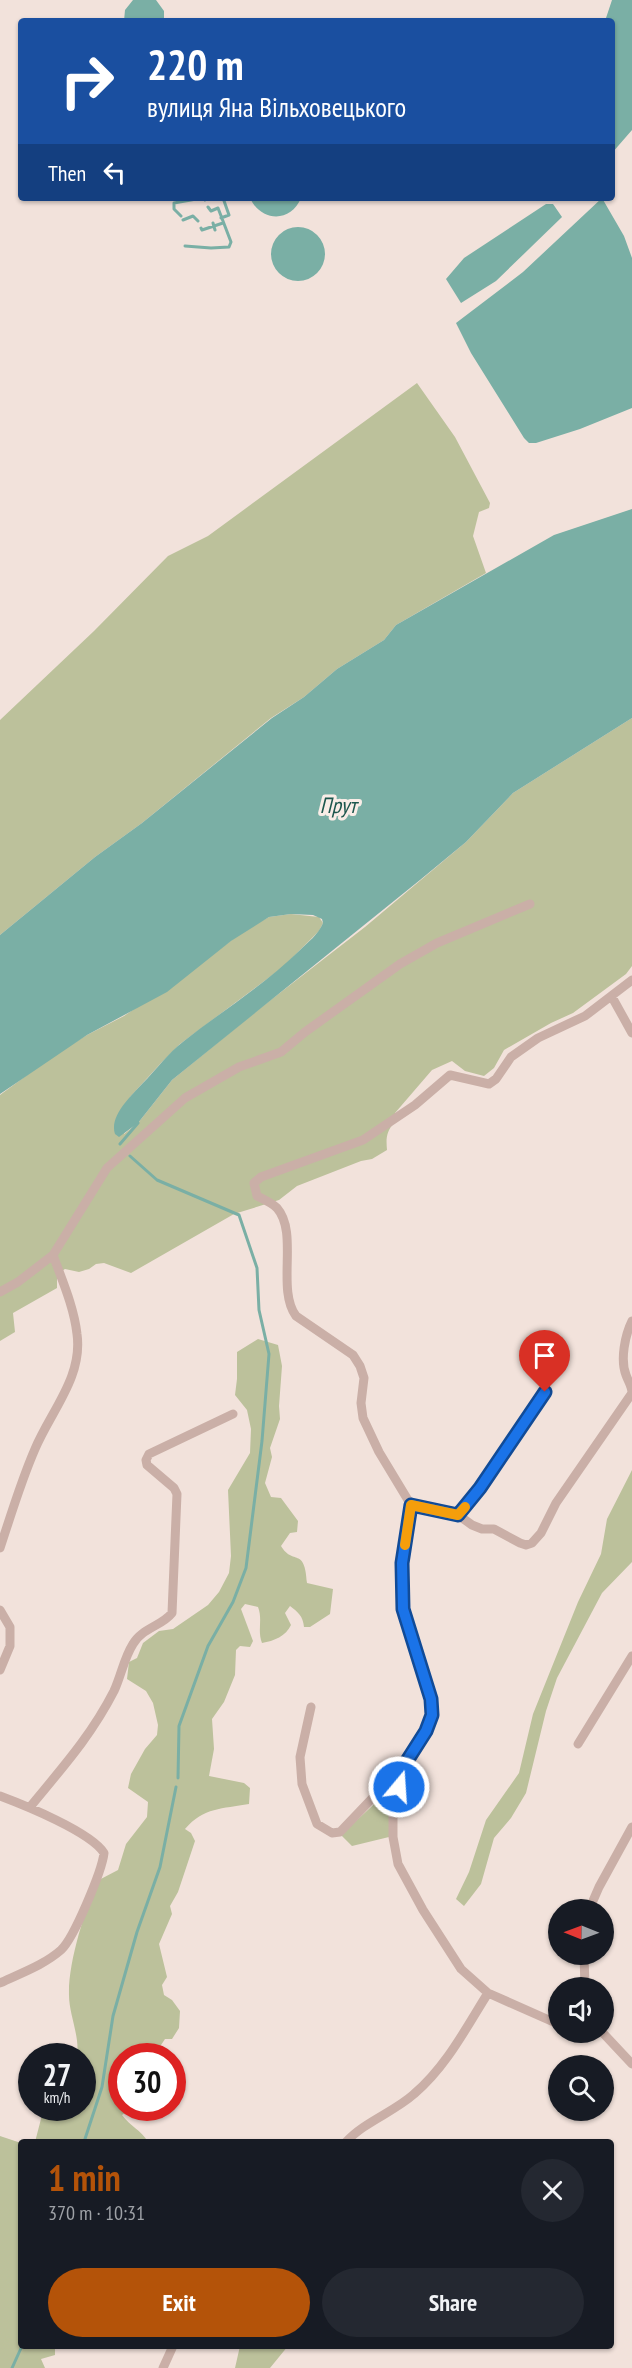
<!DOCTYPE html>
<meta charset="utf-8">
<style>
body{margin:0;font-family:"PT Sans Narrow",sans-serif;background:#242831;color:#f1f3f6;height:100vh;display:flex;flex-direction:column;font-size:22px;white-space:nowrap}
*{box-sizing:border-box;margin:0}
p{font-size:20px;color:#9ea1a6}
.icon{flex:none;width:33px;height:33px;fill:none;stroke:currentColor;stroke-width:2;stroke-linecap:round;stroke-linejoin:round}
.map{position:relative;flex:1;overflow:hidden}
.panel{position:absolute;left:18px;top:2139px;width:596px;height:210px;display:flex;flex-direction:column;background:#171b24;border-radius:6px;box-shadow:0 2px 4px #0004}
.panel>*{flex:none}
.guide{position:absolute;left:18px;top:18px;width:597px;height:183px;border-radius:6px;box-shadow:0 2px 4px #0004;background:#1a4fa0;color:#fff;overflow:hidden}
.needle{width:39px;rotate:271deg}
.buttons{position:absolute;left:548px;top:1899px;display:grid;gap:12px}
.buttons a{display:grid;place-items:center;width:66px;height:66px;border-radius:50%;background:#171b24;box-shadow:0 2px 4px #0004;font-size:30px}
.speed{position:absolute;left:18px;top:2043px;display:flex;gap:12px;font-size:30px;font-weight:700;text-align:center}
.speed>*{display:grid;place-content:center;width:78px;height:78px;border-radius:50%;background:#171b24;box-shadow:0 2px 4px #0004;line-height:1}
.speed small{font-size:15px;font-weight:400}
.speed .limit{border:9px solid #d22;background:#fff;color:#111}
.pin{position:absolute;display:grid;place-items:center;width:51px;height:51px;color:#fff;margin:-62px -26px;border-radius:50% 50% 50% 0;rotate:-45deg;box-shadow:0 0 6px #0007}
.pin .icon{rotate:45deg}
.me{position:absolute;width:66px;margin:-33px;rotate:18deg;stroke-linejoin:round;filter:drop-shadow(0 0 4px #0008)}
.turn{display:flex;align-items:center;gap:21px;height:126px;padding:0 30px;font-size:27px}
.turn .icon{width:78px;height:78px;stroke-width:2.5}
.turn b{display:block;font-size:42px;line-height:51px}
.then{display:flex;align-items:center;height:57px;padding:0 30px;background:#0003;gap:12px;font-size:22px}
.round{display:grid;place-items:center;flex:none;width:63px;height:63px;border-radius:32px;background:#242831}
.head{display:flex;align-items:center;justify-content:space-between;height:102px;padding:0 30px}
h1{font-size:36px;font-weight:600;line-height:45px;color:#b45309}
.cta{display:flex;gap:12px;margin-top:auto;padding:12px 30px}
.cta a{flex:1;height:69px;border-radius:36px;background:#b45309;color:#fff;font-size:24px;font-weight:600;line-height:69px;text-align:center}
.cta a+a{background:#242831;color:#f1f3f6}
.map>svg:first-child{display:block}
</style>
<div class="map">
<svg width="632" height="2368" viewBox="0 0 632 2368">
<rect width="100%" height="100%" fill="#f2e2db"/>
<path fill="#bcc19b" d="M417,383L455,437L490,503L489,508L479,512L473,536L486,573L396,625L384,640L337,669L304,697L271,718L142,823L95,857L0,935V720L94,631L168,556L208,536Z
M632,718V966L626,974L573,1013L551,1023L504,1050L494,1068L484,1076L465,1071L452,1061L432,1070L395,1113V1122C386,1131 386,1139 387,1150L372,1159L361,1161L297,1186L279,1200L234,1214L131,1273L104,1263L96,1264L89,1269L79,1272L65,1269L57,1274V1288L13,1313L15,1332L0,1341V1095L53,1056L87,1035L124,1016L200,964L245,930L269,917L291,914L319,917L323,923L319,931L283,967L180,1044L161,1063L130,1097L124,1134L138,1123L172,1080L254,1013L365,927L466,842L513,793Z
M258,1339L278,1345L282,1366L279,1406L280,1419L270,1448L272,1457L265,1483L271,1497L281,1498L298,1521L297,1532L290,1533L281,1546C293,1566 305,1546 307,1583L333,1589L330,1614L310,1627H304C303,1616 298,1612 290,1606L285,1613L291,1625C286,1636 274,1641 262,1643C257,1630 263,1620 258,1607L245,1604L241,1609L253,1641L250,1647L240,1646L236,1650L235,1675L224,1702L212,1719L214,1749L209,1776L244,1783L250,1788L249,1804C222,1809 204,1807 185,1829L191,1833L195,1841L178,1892L170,1906L172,1914L159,1944L167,1977L162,1985L164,1995L172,2000L180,2011L179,2028L172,2039H165L159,2048L166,2056H122V2108H138L130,2109L122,2115C130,2126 141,2130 148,2142H35L42,2115H49L57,2108H82V2056H46L77,2055C80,2037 69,2014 69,1995C68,1962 85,1911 97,1881L118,1870L126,1844L147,1817L148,1802L128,1788L131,1774L145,1749L157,1735L158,1725L153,1703L146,1691L127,1679L129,1662L137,1658L143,1643L159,1631L173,1629L208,1605L219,1592L229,1573L231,1556L228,1490L250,1453L251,1429L247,1410L235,1395L237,1379V1352Z
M632,1470V1562L602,1593L557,1678L546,1711L526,1793L511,1818L494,1838L481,1884L464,1906L456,1899L469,1872L486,1820L519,1773L533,1714L578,1602L601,1554L607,1519Z
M385,1794L389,1797V1837L352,1846L341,1835Z
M0,2136L21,2143V2346H55V2355L41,2359L45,2368H0Z
M240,2346H288L270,2368H235Z"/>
<path fill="#7aafa5" d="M133,0H156L164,11V21H124L125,10Z
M612,0H632V130L612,153V21H605Z
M250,198H301C291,223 261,222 250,198Z
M602,198L624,236L632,258V408L580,429L536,443H529L524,438L471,353L456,323L523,272Z
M546,204H553L562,217L496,281L461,303L446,279L464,258Z
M271 254a27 27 0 1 1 54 0a27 27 0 1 1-54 0Z
M632,509V718L513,793L466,842L420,880L172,1080L138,1123L119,1137L115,1134C109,1116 131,1096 142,1084C156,1070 168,1053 184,1041C222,1011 264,985 299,951C308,942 318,935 323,923L322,919L313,915L291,914L269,917L231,941L167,992L87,1035L0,1094V935L95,857L142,823L272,718L304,697L337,669L384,640L396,625L554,535Z"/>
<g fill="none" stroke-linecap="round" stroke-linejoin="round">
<path stroke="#7aafa5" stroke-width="3" d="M204,198L205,200
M181,216L174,209V203L202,198
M221,218L229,215L223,198
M183,220L193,216L198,221
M213,223L215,230
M201,228L202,230L223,223
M185,246L211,248L229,247L231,242L218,208L211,211L208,207
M120,1144L138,1123
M130,1156L157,1180L239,1215L257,1268L259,1310L269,1354L262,1441L246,1568L233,1602L208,1646L179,1726L178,1778
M84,2142L102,2087L113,2016L137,1932L160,1867L176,1787
M12,2368L22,2346"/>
<path stroke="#caafa7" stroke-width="9" d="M612,997L632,1033
M0,1292L18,1282L53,1255L107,1168L185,1098L239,1067L281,1052L305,1032L400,964L437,943L530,904
M411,1505L458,1515L480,1488L545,1392
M458,1515L472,1525L482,1529H494L520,1543L526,1545L532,1543L541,1533L556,1503L632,1393C632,1386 628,1381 626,1375C620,1360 625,1335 632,1321
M0,1548C11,1515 21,1481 35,1449C51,1411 83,1377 77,1334C74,1307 62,1280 53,1255
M0,1610L10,1627V1646L0,1670
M311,1707L300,1757L302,1784L317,1824L332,1833L340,1832L404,1765
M578,1744L632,1656
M0,1796C24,1805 91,1832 104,1853C102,1871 74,1938 61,1950C44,1965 21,1973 0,1983
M30,1807C62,1768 91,1736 114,1691C121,1676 124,1658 133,1644C142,1628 162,1626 172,1613L177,1494L174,1488L147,1465L146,1460L149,1454L233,1414
M589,1910L599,1887L632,1827
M584,1954L585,1988
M558,2024L488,1993L461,1969L423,1910L398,1864L393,1837V1810L405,1764L426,1731L432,1715L431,1699L403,1609L402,1563L411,1505L379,1452L363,1418L361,1403L364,1378L360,1366L353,1355L296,1316C276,1289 299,1233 277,1208C272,1203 263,1199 257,1196L254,1183L261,1177L363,1140L415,1105L450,1075L489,1084L496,1079L511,1057L538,1038L585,1016L632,980
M602,2032L632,2064
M346,2142C364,2122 394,2112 414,2094C446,2067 466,2028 488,1993
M163,2368L173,2346"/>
</g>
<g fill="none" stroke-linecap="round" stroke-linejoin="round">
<g stroke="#114b97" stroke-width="15">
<path id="route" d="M399,1787L405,1764L426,1731L432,1715L431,1699L403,1609L402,1563L411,1505L458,1515L480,1488L545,1392"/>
</g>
<use href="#route" stroke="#1a73e8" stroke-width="10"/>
<path stroke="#f59e0b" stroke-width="10" d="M405,1545L411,1505L458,1515L465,1507"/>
</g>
<g text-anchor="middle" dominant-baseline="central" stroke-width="6" stroke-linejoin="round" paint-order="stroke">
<g font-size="22" font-style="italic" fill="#1d574e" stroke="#f9ede7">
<text x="338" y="805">Прут</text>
</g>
</g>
</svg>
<div class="buttons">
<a><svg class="needle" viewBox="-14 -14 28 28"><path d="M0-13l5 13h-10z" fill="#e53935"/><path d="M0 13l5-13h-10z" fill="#9ea1a6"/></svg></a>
<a><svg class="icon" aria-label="sound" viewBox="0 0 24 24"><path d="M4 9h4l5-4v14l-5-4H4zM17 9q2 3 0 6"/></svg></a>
<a><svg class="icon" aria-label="search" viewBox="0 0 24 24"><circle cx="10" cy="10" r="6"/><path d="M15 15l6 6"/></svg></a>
</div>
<div class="speed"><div>27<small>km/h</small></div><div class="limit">30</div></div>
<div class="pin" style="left:545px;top:1392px;background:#d93025"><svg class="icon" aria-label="arrive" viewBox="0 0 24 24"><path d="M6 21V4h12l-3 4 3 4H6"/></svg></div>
<svg class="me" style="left:399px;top:1787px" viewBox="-20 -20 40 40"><circle r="17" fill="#1a73e8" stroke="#fff" stroke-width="3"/><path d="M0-11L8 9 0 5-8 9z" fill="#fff"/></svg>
<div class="guide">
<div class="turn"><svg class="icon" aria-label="right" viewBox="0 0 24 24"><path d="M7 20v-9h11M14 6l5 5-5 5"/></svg><div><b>220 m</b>вулиця Яна Вільховецького</div></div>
<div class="then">Then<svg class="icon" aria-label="left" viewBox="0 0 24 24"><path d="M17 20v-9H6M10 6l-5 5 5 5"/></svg></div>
</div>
<section class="panel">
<div class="head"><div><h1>1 min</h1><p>370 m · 10:31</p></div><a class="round"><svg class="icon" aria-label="close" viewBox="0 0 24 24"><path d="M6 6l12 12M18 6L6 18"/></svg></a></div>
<div class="cta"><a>Exit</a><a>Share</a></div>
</section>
</div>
